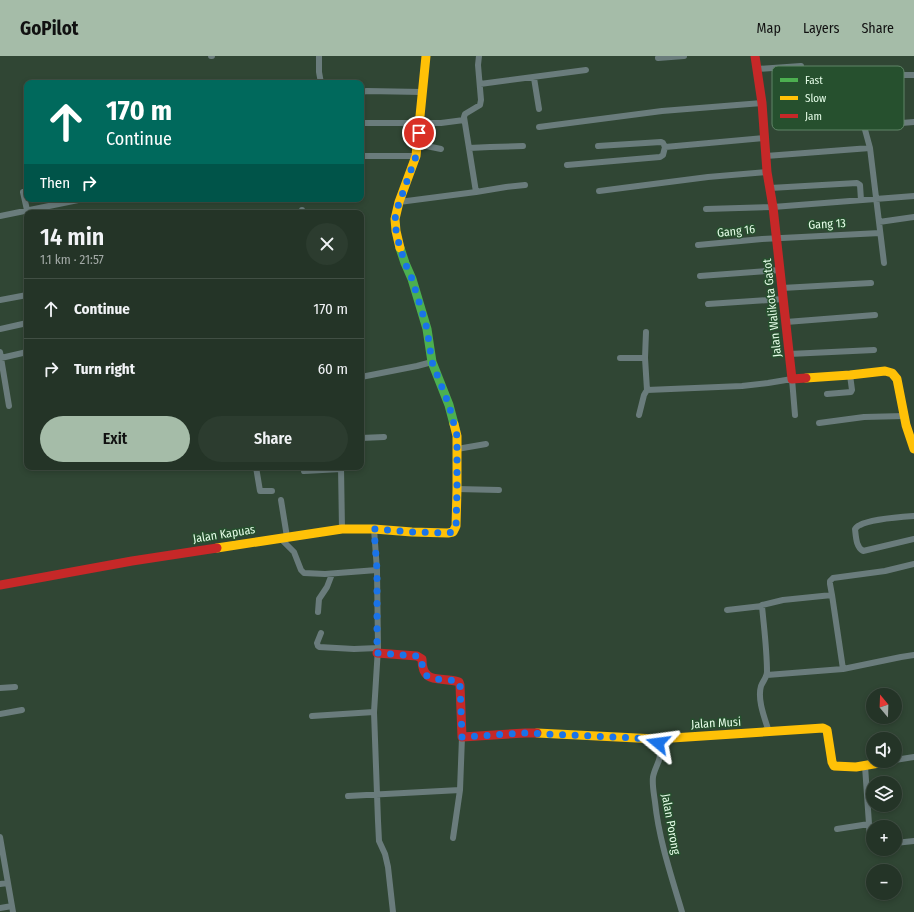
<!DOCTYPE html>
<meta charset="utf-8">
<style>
body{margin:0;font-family:"Fira Sans Condensed",sans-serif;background:#2c3c2f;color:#f1f3f6;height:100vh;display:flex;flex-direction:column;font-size:15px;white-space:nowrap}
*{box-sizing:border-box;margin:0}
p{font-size:13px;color:#a3aaa7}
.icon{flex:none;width:22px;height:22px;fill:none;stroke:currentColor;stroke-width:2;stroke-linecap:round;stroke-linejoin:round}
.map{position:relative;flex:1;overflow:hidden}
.sheet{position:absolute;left:24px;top:154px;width:340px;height:260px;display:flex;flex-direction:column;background:#243427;border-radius:8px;box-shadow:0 2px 6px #0003,0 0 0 1px #414f44}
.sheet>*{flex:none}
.hud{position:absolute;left:24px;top:24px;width:340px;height:122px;border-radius:8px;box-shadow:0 2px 6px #0003,0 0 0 1px #414f44;background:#00695c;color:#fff;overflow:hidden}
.needle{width:26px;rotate:341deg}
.tools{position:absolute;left:866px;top:632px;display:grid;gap:8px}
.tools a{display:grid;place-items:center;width:36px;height:36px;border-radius:50%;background:#243427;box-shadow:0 2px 6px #0003,0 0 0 1px #414f44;font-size:20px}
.pin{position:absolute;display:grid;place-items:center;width:34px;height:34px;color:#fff;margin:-17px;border:2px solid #fff;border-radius:50%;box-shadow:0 1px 4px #0007}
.me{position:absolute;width:44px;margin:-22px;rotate:286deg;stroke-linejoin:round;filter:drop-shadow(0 0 3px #0008)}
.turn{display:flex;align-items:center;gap:14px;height:84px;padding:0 16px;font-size:18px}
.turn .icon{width:52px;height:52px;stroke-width:2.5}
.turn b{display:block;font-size:28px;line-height:34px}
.then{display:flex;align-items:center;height:38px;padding:0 16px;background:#0003;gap:8px;font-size:15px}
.round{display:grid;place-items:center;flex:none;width:42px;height:42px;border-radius:21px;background:#2c3c2f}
.head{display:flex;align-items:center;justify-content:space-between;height:68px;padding:0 16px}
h1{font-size:24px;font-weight:600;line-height:30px}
.primary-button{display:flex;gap:8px;margin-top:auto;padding:8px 16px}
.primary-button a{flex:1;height:46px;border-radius:24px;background:#a5bca8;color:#111;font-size:16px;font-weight:600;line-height:46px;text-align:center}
.primary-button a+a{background:#2c3c2f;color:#f1f3f6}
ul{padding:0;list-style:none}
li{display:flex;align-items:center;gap:12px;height:60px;padding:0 16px;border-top:1px solid #414f44}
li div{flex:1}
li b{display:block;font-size:15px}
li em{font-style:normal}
header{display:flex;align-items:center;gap:24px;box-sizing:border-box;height:56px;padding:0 20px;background:#a5bca8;color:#111}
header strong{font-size:19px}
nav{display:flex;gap:22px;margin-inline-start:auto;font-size:14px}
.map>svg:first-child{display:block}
</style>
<header>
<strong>GoPilot</strong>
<nav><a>Map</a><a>Layers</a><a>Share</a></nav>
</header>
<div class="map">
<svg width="914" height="856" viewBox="0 0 914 856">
<rect width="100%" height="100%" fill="#304634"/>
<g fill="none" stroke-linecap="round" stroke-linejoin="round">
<path stroke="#6a7c7c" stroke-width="6" d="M211,0H212
M319,0V16L321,27
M658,2L684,0
M757,13L801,10
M534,22L539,53
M480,28L586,14
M361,36L367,35L422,36
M361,67H441L464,64
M864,70L914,66
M539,71L662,55L762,47
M417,88L441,93
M598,90L661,86L663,87L665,91L765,82
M469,92L490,91L523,90
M361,100H416
M766,100L870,92
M567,109L660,101L663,99L665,91
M770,132L857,127L860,129L861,144
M599,135L708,121L767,116
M23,136L27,154
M476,136L506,131L525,129
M399,146L476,136L464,61L465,58L480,49L481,44L478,9L479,0
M706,153L773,151L914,140
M302,154V157
M0,160L83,143
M879,166L914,161
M698,189L762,183L880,177
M884,207L870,92L864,70L861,65L856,24L857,22L877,19H914
M700,220L780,214
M782,232L871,227
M0,244L27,239
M708,248L783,243
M786,266L875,259
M0,273L27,267
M0,296L9,350
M789,298L874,294
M1,302L27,296
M620,302H645L647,334L742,330L768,327L792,323L795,359
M645,302L646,276
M361,321L417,310L432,306
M827,338L851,336L852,334L850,319
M639,359L644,339L647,334
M819,367L864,361L904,360
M361,382L384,381
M457,393L486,388
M256,411L260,435H272
M341,411L342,473
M304,415L341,413
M457,433L499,434
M281,444L287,481
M914,460C900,461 871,463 860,469C857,470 857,471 855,473C856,481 856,491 863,495L914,483
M374,473L377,514L378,592L374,656L378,765L379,785L385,798L388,811L393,856
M280,482L294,496L301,514L304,517L325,518L377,514
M832,539L830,528V525L833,522L885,515L914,508
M727,554L762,550
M318,556L319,543L327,531L332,518
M321,577L317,587L318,590L319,591L354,593L378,592
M767,619L843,613L901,601L914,599
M0,632L15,631
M0,658L22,654
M312,660L374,656
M769,676C765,663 757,644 761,630C763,625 767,621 767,616C767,594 764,572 762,550V549L783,544L832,539L843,613
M657,683C659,689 661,698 659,704C657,710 654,715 653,721C652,729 654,738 655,746C659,784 671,819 682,856
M895,704L914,701
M865,710L869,768L870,786L871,788L873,789
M348,740L460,734
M837,773L869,768
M0,781L13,856
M453,782L460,734L462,681
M895,787L914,785
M0,828L8,827
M0,852L12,850"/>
<path stroke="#4caf50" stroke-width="9" d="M400,192L405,207L412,223L427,273L432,306L449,349L454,368"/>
<path stroke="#ffc107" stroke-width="9" d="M400,192L396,175L395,163L399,146L416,100L426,0
M806,322L850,319L885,315L892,317L897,323L906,369L914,393
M217,492L342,473H374L412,476L448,477L453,476L456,470L457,433V380L454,368
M537,677L657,683L823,672L827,674L832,706L834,710L856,711L891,705"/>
<path stroke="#c62828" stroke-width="9" d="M755,0L762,47L767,116L773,151L792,323L806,322
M0,529L132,505L217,492
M377,597L417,600L422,603C422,630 441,620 459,626L460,629L462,681L525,677H537"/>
</g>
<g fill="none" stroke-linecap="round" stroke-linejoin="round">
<path stroke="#1a73e8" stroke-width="7" stroke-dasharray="0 12.6" d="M419,77L416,100L397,153L395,163L396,174L399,188L405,207L412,223L424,262L427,273L432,306L449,349L457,380V434L456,470L455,473L453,476L448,477L412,476L374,473L377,514V597L417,600L422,603C422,608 422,614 425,618C431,626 450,622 459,626L460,629L462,681L525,677L657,683L658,687"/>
</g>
<g text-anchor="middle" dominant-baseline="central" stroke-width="3" stroke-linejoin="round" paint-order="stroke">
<g font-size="12" fill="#e4fce7" stroke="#26502e">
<text transform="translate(827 168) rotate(-3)">Gang 13</text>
<text transform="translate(736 175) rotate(-6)">Gang 16</text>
<text transform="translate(772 252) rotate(-96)">Jalan Walikota Gatot</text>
<text transform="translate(224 478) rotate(-9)">Jalan Kapuas</text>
<text transform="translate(716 667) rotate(-3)">Jalan Musi</text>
<text transform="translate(671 768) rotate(80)">Jalan Porong</text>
</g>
</g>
<rect x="772" y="10" width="132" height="64" rx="6" fill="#26502e" stroke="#5f8466" stroke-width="1"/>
<rect x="780" y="22" width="18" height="4" fill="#4caf50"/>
<rect x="780" y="40" width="18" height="4" fill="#ffc107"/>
<rect x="780" y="58" width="18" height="4" fill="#c62828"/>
<g font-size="11" fill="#e4fce7">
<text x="805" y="28">Fast</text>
<text x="805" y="46">Slow</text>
<text x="805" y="64">Jam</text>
</g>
</svg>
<div class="tools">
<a><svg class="needle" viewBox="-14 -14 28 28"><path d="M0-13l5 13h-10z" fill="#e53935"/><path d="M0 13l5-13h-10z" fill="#a3aaa7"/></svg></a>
<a><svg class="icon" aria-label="sound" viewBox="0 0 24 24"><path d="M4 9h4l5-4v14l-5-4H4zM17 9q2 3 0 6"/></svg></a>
<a><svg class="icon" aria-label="layers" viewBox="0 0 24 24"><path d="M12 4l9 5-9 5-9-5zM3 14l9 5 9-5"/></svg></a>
<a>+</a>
<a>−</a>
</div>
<div class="pin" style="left:419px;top:77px;background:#d93025"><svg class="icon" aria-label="arrive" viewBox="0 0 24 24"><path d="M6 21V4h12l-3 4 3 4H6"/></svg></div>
<svg class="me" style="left:658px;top:687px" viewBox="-20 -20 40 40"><path d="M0-17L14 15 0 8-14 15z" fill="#1a73e8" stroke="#fff" stroke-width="4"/></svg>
<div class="hud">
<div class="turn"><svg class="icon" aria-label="ahead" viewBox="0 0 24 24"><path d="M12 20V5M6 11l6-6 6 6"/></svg><div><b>170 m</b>Continue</div></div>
<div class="then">Then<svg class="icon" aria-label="right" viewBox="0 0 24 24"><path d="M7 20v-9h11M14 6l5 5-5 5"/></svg></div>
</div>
<section class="sheet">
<div class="head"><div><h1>14 min</h1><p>1.1 km · 21:57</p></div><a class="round"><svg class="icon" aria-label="close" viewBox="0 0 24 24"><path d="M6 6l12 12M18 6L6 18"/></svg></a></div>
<ul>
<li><svg class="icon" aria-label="ahead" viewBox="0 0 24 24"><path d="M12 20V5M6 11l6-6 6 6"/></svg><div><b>Continue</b></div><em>170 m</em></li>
<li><svg class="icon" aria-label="right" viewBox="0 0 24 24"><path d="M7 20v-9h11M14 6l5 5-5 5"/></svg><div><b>Turn right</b></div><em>60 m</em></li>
</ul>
<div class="primary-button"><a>Exit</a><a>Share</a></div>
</section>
</div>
